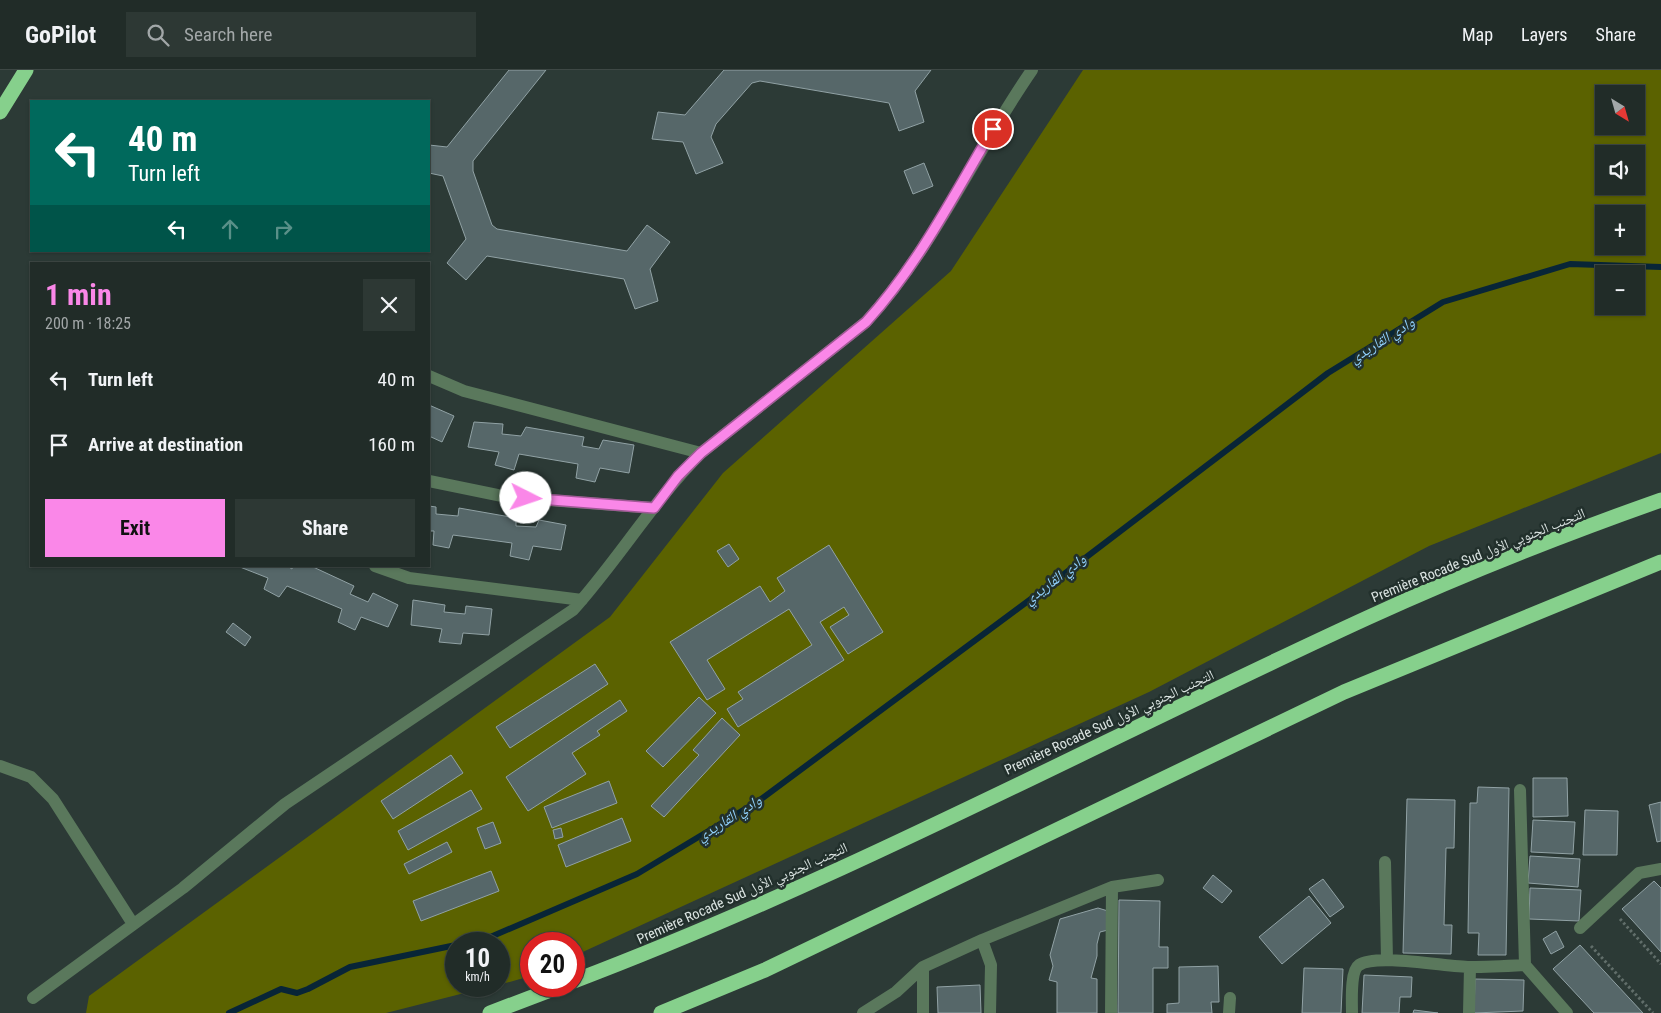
<!DOCTYPE html>
<meta charset="utf-8">
<style>
body{margin:0;font-family:"Roboto Condensed","Noto Naskh Arabic",sans-serif;background:#2d3834;color:#f1f3f6;height:100vh;display:flex;flex-direction:column;font-size:19px;white-space:nowrap}
*{box-sizing:border-box;margin:0}
p{font-size:16px;color:#a2a7a8}
.icon{flex:none;width:28px;height:28px;fill:none;stroke:currentColor;stroke-width:2;stroke-linecap:round;stroke-linejoin:round}
.map{position:relative;flex:1;overflow:hidden}
.sheet{position:absolute;left:30px;top:192px;width:400px;height:305px;display:flex;flex-direction:column;background:#212c28;border-radius:0px;box-shadow:0 1px 4px #0004,0 0 0 1px #3e4845}
.sheet>*{flex:none}
.guide{position:absolute;left:30px;top:30px;width:400px;height:152px;border-radius:0px;box-shadow:0 1px 4px #0004,0 0 0 1px #3e4845;background:#00695c;color:#fff;overflow:hidden}
.needle{width:32px;rotate:143deg}
.buttons{position:absolute;left:1595px;top:15px;display:grid;gap:10px}
.buttons a{display:grid;place-items:center;width:50px;height:50px;border-radius:0px;background:#212c28;box-shadow:0 1px 4px #0004,0 0 0 1px #3e4845;font-size:25px}
.speed{position:absolute;left:445px;top:862px;display:flex;gap:10px;font-size:25px;font-weight:700;text-align:center}
.speed>*{display:grid;place-content:center;width:65px;height:65px;border-radius:50%;background:#212c28;box-shadow:0 1px 4px #0004,0 0 0 1px #3e4845;line-height:1}
.speed small{font-size:12px;font-weight:400}
.speed .limit{border:8px solid #d22;background:#fff;color:#111}
.pin{position:absolute;display:grid;place-items:center;width:42px;height:42px;color:#fff;margin:-21px;border:2px solid #fff;border-radius:50%;box-shadow:0 1px 5px #0007}
.me{position:absolute;width:55px;margin:-28px;rotate:94deg;stroke-linejoin:round;filter:drop-shadow(0 0 4px #0008)}
.turn{display:flex;align-items:center;gap:18px;height:105px;padding:0 15px;font-size:22px}
.turn .icon{width:65px;height:65px;stroke-width:2.5}
.turn b{display:block;font-size:35px;line-height:42px}
.lanes{display:flex;align-items:center;height:48px;padding:0 15px;background:#0003;justify-content:center;gap:25px;direction:ltr}
.lanes .off{opacity:.35}
.round{display:grid;place-items:center;flex:none;width:52px;height:52px;border-radius:0px;background:#2d3834}
.summary{display:flex;align-items:center;justify-content:space-between;height:85px;padding:0 15px}
h1{font-size:30px;font-weight:700;line-height:38px;color:#fa87e8}
.cta{display:flex;gap:10px;margin-top:auto;padding:10px 15px}
.cta a{flex:1;height:58px;border-radius:0px;background:#fa87e8;color:#111;font-size:20px;font-weight:700;line-height:58px;text-align:center}
.cta a+a{background:#2d3834;color:#f1f3f6}
ul{padding:0;list-style:none}
li{display:flex;align-items:center;gap:15px;height:65px;padding:0 15px}
li div{flex:1}
li b{display:block;font-size:19px}
li em{font-style:normal}
header{display:flex;align-items:center;gap:30px;box-sizing:border-box;height:70px;padding:0 25px;background:#212c28;border-bottom:1px solid #3e4845}
header strong{font-size:24px}
nav{display:flex;gap:28px;margin-inline-start:auto;font-size:18px}
.search{width:350px;height:45px;background:#2d3834;display:flex;align-items:center;gap:12px;box-sizing:border-box;padding:0 18px;border-radius:0px;color:#a2a7a8;font-size:19px}
.map>svg:first-child{display:block}
</style>
<header>
<strong>GoPilot</strong>
<div class="search"><svg class="icon" aria-label="search" viewBox="0 0 24 24"><circle cx="10" cy="10" r="6"/><path d="M15 15l6 6"/></svg>Search here</div>
<nav><a>Map</a><a>Layers</a><a>Share</a></nav>
</header>
<div class="map">
<svg width="1661" height="943" viewBox="0 0 1661 943">
<rect width="100%" height="100%" fill="#2c3a36"/>
<path fill="#5b6200" fill-rule="evenodd" d="M1083,0H1661V383L1429,476L1149,622L574,886V874H531V906L527,907L499,915V874H456V916H492L386,943H86L89,926L610,547L723,403L951,201ZM1604,24H1636V56H1604ZM1604,84H1636V116H1604ZM1604,144H1636V176H1604ZM1604,204H1636V236H1604Z"/>
<g fill="none" stroke-linecap="round" stroke-linejoin="round">
<path stroke="#082537" stroke-width="6" d="M462,874L488,868L637,804L760,730L1051,514L1328,303L1443,232L1570,194L1661,197
M229,943L281,919L297,923L308,919L350,897L456,875"/>
</g>
<path fill="#566769" stroke="#91a2a5" d="M509,0H546L473,91V101L492,155L497,159L627,181L647,155L670,172L650,199L658,231L635,239L624,209L487,186L466,210L447,193L466,169L443,106L429,103V75L447,77Z
M724,0H931L915,21L924,52L899,61L889,33L760,11L752,13L716,54L711,67L723,93L696,104L683,72L652,69L658,42L685,45Z
M924,93L933,116L913,124L904,101Z
M429,335L454,346L442,372L429,366Z
M474,352L503,354L502,364L521,366L526,357L584,367L582,376L599,379L603,370L634,375L629,403L600,398L595,412L576,408L578,394L519,384L514,400L495,395L499,382L468,377Z
M429,436L436,437V444L458,446L459,438L516,448V456L536,457L539,450L566,455L561,480L533,476L529,490L510,486L512,473L453,465L449,478L433,475L434,461H429Z
M534,439V452L520,453V440Z
M729,474L739,489L728,497L717,481Z
M829,475L883,562L848,584L830,557L849,545L844,537L820,552L844,590L738,657L727,639L743,629L738,622L812,575L789,539L707,590L725,619L707,630L670,572L760,516L770,532L785,521L777,508Z
M287,496L292,499L293,496H311L354,516L350,524L368,532L373,523L398,535L388,557L361,547L355,560L338,552L342,539L287,516L279,527L264,519L268,508L240,497Z
M413,530L445,535L444,542L465,544L466,536L492,539L489,565L463,563L461,574L439,572L442,559L411,555Z
M233,553L251,567L245,576L226,562Z
M595,594L608,614L510,678L496,657Z
M699,627L716,643L663,697L646,681Z
M620,630L627,641L597,661L600,665L572,683L586,704L528,741L506,707Z
M722,648L740,665L664,747L651,736L699,685L693,680Z
M451,685L463,703L393,749L381,731Z
M1533,708H1567L1568,746L1533,747Z
M609,711L617,733L552,758L544,737Z
M1478,717L1509,718L1506,885H1478L1479,863H1468L1470,733H1477Z
M471,720L482,739L408,780L398,761Z
M1407,729L1455,730L1454,778H1446L1444,855H1452L1451,884L1403,883Z
M1661,732V771L1657,772L1649,735Z
M1585,740L1618,741L1617,785H1583Z
M622,748L631,771L566,797L558,775Z
M1533,750L1575,752L1573,784L1531,782Z
M493,752L501,773L485,779L477,758Z
M561,758L563,767L555,769L553,760Z
M447,772L452,782L409,804L404,794Z
M1530,786L1580,789L1578,817L1528,813Z
M491,801L499,821L421,851L413,831Z
M1213,805L1232,821L1222,833L1203,818Z
M1323,809L1344,837L1330,847L1309,819Z
M1654,811L1661,818V882L1622,839Z
M1530,818L1581,820L1579,851L1529,849Z
M1309,826L1331,853L1282,894L1259,867Z
M1119,830L1160,831L1159,877H1168V898H1153V943H1118Z
M1098,838L1108,841V860L1100,862L1097,874V886L1091,908L1097,909V943H1057V912L1049,910L1053,896L1050,885L1060,849Z
M1556,861L1564,877L1551,884L1543,869Z
M1580,875L1616,914L1643,943H1594L1553,899Z
M1218,896L1219,932H1211L1212,943H1167V934L1179,933V897Z
M1304,898L1343,899L1341,943H1302Z
M1364,905L1412,907L1411,927H1400L1399,943H1362Z
M1475,909L1524,910L1523,941L1474,943Z
M980,915L981,943H938L937,917Z
M1414,940L1438,943H1413Z"/>
<g fill="none" stroke-linecap="round" stroke-linejoin="round">
<path stroke="#616e6a" stroke-width="3" stroke-dasharray="2.5 2.5" stroke-linecap="butt" d="M1620,849L1661,894
M1591,876L1653,943"/>
<path stroke="#5a785c" stroke-width="12" d="M429,306L464,321L701,383
M429,411L507,427L654,438
M375,496L409,508L582,530
M0,696L31,707L53,729L133,854
M1520,720L1525,895L1567,943
M1385,792L1387,890
M1580,858L1639,803L1661,799
M982,870L991,895L990,943
M33,928L183,818L285,734L573,540C618,490 653,431 701,383L866,252C933,179 975,82 1032,0
M863,943L896,922L923,897L982,870L1112,817L1158,810
M923,943V897
M1111,943L1112,817
M1229,943L1230,928
M1352,943C1352,932 1350,901 1359,895C1376,883 1447,897 1470,897C1488,897 1507,896 1525,895
M1469,943L1470,897"/>
<path stroke="#86d08c" stroke-width="15" d="M0,42L26,0
M574,911C846,808 1103,669 1367,548C1463,504 1562,465 1661,430
M490,943L561,916
M661,943L765,900L1344,622L1661,492"/>
</g>
<g fill="none" stroke-linecap="round" stroke-linejoin="round">
<g stroke="#a25897" stroke-width="12">
<path id="route" d="M526,428L654,438L678,406L701,383L866,252C918,195 954,125 993,59"/>
</g>
<use href="#route" stroke="#fa87e8" stroke-width="9"/>
</g>
<g text-anchor="middle" dominant-baseline="central" stroke-width="5" stroke-linejoin="round" paint-order="stroke">
<g font-size="14" fill="#dbe4e2" stroke="#22302c">
<text transform="translate(1478 485) rotate(-22)">Première Rocade Sud التجنب الجنوبي الأول</text>
<text transform="translate(1109 652) rotate(-25)">Première Rocade Sud التجنب الجنوبي الأول</text>
<text transform="translate(742 823) rotate(-24)">Première Rocade Sud التجنب الجنوبي الأول</text>
</g>
<g font-size="15" font-style="italic" fill="#92d2fe" stroke="#22302c">
<text transform="translate(1382 270) rotate(-32)">وادي القاريدي</text>
<text transform="translate(1055 509) rotate(-37)">وادي القاريدي</text>
<text transform="translate(729 748) rotate(-32)">وادي القاريدي</text>
</g>
</g>
</svg>
<div class="buttons">
<a><svg class="needle" viewBox="-14 -14 28 28"><path d="M0-13l5 13h-10z" fill="#e53935"/><path d="M0 13l5-13h-10z" fill="#a2a7a8"/></svg></a>
<a><svg class="icon" aria-label="sound" viewBox="0 0 24 24"><path d="M4 9h4l5-4v14l-5-4H4zM17 9q2 3 0 6"/></svg></a>
<a>+</a>
<a>−</a>
</div>
<div class="speed"><div>10<small>km/h</small></div><div class="limit">20</div></div>
<div class="pin" style="left:993px;top:59px;background:#d93025"><svg class="icon" aria-label="arrive" viewBox="0 0 24 24"><path d="M6 21V4h12l-3 4 3 4H6"/></svg></div>
<svg class="me" style="left:526px;top:428px" viewBox="-20 -20 40 40"><circle r="19" fill="#fff"/><path d="M0-13L10 11 0 6-10 11z" fill="#fa87e8"/></svg>
<div class="guide">
<div class="turn"><svg class="icon" aria-label="left" viewBox="0 0 24 24"><path d="M17 20v-9H6M10 6l-5 5 5 5"/></svg><div><b>40 m</b>Turn left</div></div>
<div class="lanes"><svg class="icon" aria-label="left" viewBox="0 0 24 24"><path d="M17 20v-9H6M10 6l-5 5 5 5"/></svg><svg class="icon off" aria-label="ahead" viewBox="0 0 24 24"><path d="M12 20V5M6 11l6-6 6 6"/></svg><svg class="icon off" aria-label="right" viewBox="0 0 24 24"><path d="M7 20v-9h11M14 6l5 5-5 5"/></svg></div>
</div>
<section class="sheet">
<div class="summary"><div><h1>1 min</h1><p>200 m · 18:25</p></div><a class="round"><svg class="icon" aria-label="close" viewBox="0 0 24 24"><path d="M6 6l12 12M18 6L6 18"/></svg></a></div>
<ul>
<li><svg class="icon" aria-label="left" viewBox="0 0 24 24"><path d="M17 20v-9H6M10 6l-5 5 5 5"/></svg><div><b>Turn left</b></div><em>40 m</em></li>
<li><svg class="icon" aria-label="arrive" viewBox="0 0 24 24"><path d="M6 21V4h12l-3 4 3 4H6"/></svg><div><b>Arrive at destination</b></div><em>160 m</em></li>
</ul>
<div class="cta"><a>Exit</a><a>Share</a></div>
</section>
</div>
